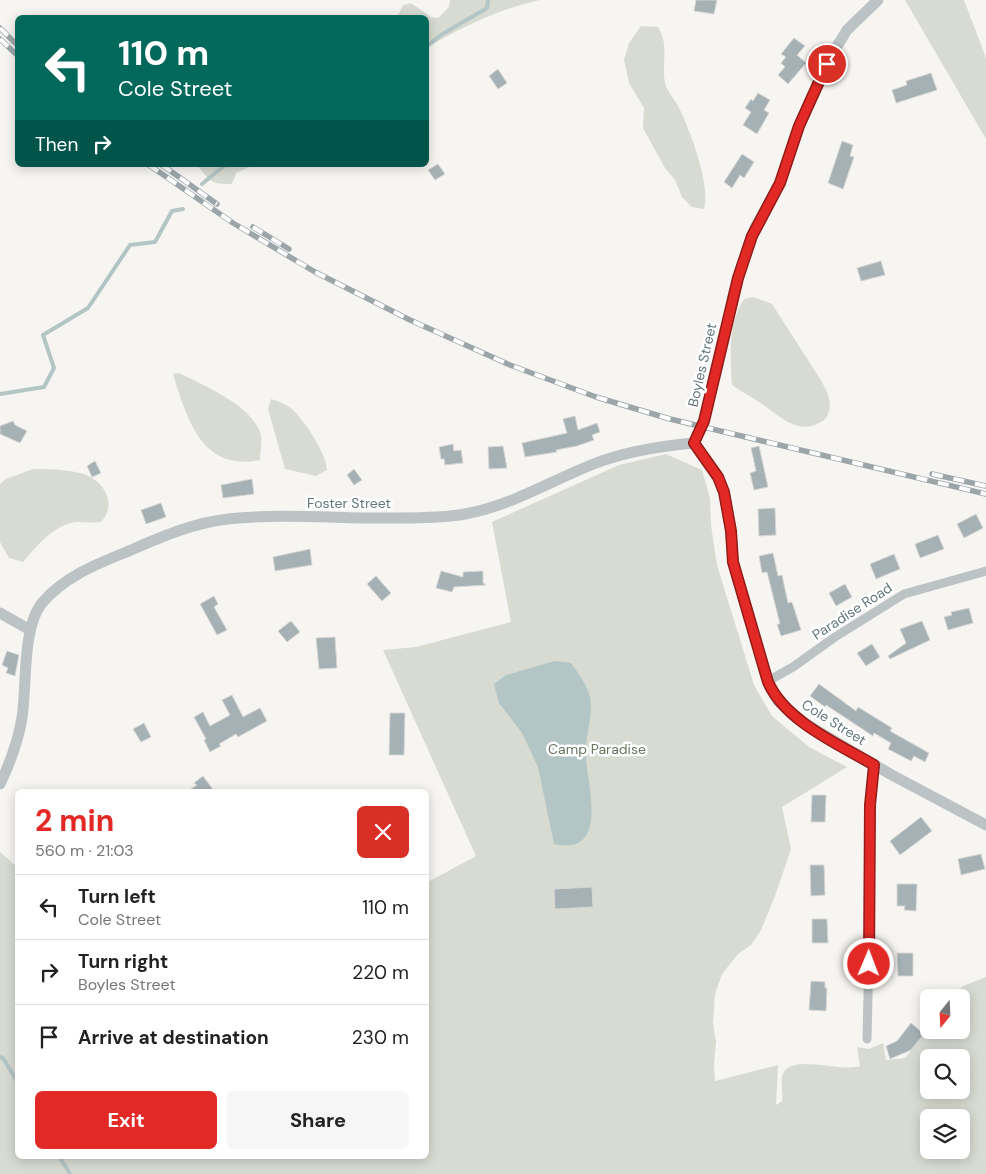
<!DOCTYPE html>
<meta charset="utf-8">
<style>
body{margin:0;font-family:"DM Sans",sans-serif;background:#f6f6f6;color:#222;height:100vh;display:flex;flex-direction:column;font-size:19px;white-space:nowrap}
*{box-sizing:border-box;margin:0}
p{font-size:16px;color:#767676}
.icon{flex:none;width:28px;height:28px;fill:none;stroke:currentColor;stroke-width:2;stroke-linecap:round;stroke-linejoin:round}
.map{position:relative;flex:1;overflow:hidden}
.panel{position:absolute;left:15px;top:789px;width:414px;height:370px;display:flex;flex-direction:column;background:#fff;border-radius:8px;box-shadow:0 2px 12px #0003}
.panel>*{flex:none}
.guide{position:absolute;left:15px;top:15px;width:414px;height:152px;border-radius:8px;box-shadow:0 2px 12px #0003;background:#00695c;color:#fff;overflow:hidden}
.needle{width:32px;rotate:198deg}
.controls{position:absolute;left:920px;top:989px;display:grid;gap:10px}
.controls a{display:grid;place-items:center;width:50px;height:50px;border-radius:8px;background:#fff;box-shadow:0 2px 12px #0003;font-size:25px}
.pin{position:absolute;display:grid;place-items:center;width:42px;height:42px;color:#fff;margin:-21px;border:2px solid #fff;border-radius:50%;box-shadow:0 1px 5px #0007}
.me{position:absolute;width:55px;margin:-28px;rotate:1deg;stroke-linejoin:round;filter:drop-shadow(0 0 4px #0008)}
.turn{display:flex;align-items:center;gap:18px;height:105px;padding:0 20px;font-size:22px}
.turn .icon{width:65px;height:65px;stroke-width:2.5}
.turn b{display:block;font-size:35px;line-height:42px}
.then{display:flex;align-items:center;height:48px;padding:0 20px;background:#0003;gap:10px;font-size:19px}
.round{display:grid;place-items:center;flex:none;width:52px;height:52px;border-radius:8px;background:#f6f6f6}
.head{display:flex;align-items:center;justify-content:space-between;height:85px;padding:0 20px}
h1{font-size:30px;font-weight:700;line-height:38px;color:#e32925}
.cta{display:flex;gap:10px;margin-top:auto;padding:10px 20px}
.cta a{flex:1;height:58px;border-radius:8px;background:#e32925;color:#fff;font-size:20px;font-weight:700;line-height:58px;text-align:center}
.cta a+a{background:#f6f6f6;color:#222}
ul{padding:0;list-style:none}
li{display:flex;align-items:center;gap:15px;height:65px;padding:0 20px;border-top:1px solid #e0e0e0}
li div{flex:1}
li b{display:block;font-size:19px}
li em{font-style:normal}
.map>svg:first-child{display:block}
</style>
<div class="map">
<svg width="986" height="1174" viewBox="0 0 986 1174">
<rect width="100%" height="100%" fill="#f6f5f2"/>
<path fill="#d7dbd1" fill-rule="evenodd" d="M450,0H540C496,10 465,26 426,48V18L397,17L403,5L411,3L431,17L438,18L449,7Z
M905,0H964L986,58V139Z
M641,26L658,27C670,47 661,62 665,83C667,91 674,99 678,106C690,129 711,186 704,209L692,207L682,197L675,180L665,168L643,128L644,108L629,83L624,60L629,43Z
M197,165H253L236,173L232,184C211,185 209,180 197,165Z
M753,297L772,304L822,382C828,394 834,405 826,418C824,421 820,422 817,424C796,434 777,414 762,404C752,397 742,392 732,385C730,357 728,322 744,299Z
M179,373C205,386 249,404 260,432C263,441 260,451 260,460C202,472 187,419 173,374Z
M271,399C279,401 285,404 292,409C305,421 326,453 327,470L316,476L285,469L268,409Z
M666,454L702,470L710,498L711,525L717,565L754,685L772,716L809,747L847,767L782,807L791,849L775,896L761,930L751,945L738,954L722,974L715,994L713,1023L716,1041L714,1065L715,1081L778,1065L776,1105L782,1101C783,1094 781,1082 782,1077C787,1051 840,1073 860,1066L857,1047L869,1049L883,1043L886,1060L905,1058L929,1028V1030H961V998L951,997L963,986L986,977V1174H0V852L17,867L18,1156H426V883L476,856L383,650L416,647L511,622L492,522L619,465ZM929,1058H961V1090H929ZM929,1118H961V1150H929Z
M33,469C48,469 64,469 80,473C102,478 119,503 101,522C93,523 85,522 77,522C54,524 37,546 23,562L9,558L0,542V484L6,479Z"/>
<path fill="#b4c5c6" d="M555,661L571,663C578,673 587,685 590,697C594,716 584,738 586,758C588,788 609,856 554,844L538,767L522,733L499,703L494,684L506,675Z"/>
<g fill="none" stroke-linecap="round" stroke-linejoin="round">
<path stroke="#b4c5c6" stroke-width="4" d="M426,47L441,35L487,8L488,0
M202,184L225,165
M0,394L44,387L54,368L43,335L88,308L130,245L155,242L172,211L183,209
M0,1057L3,1058L18,1083
M59,1156L70,1174"/>
</g>
<path fill="#a5b1b4" stroke="#d7d7d5" d="M696,0H717L714,14L694,11Z
M794,38L805,46L797,55L806,63L788,84L778,75L785,67L781,63L786,57L781,54Z
M498,69L507,83L498,89L489,76Z
M931,73L937,90L896,103L892,90L907,85L906,81Z
M758,93L770,100L764,110L769,113L757,134L743,125L751,112L745,108L751,99L753,101Z
M842,141L853,145L850,156L854,157L843,189L828,183Z
M742,154L754,162L744,178L740,175L732,188L724,182Z
M438,164L445,174L435,180L428,170Z
M881,261L885,275L861,281L857,268Z
M575,416L578,430L597,423L600,432L592,435L594,440L577,446L556,450L557,452L525,457L522,443L567,433L563,419Z
M13,421L15,425L27,431L20,443L0,434V426Z
M453,444L454,451L461,450L463,463L445,465L444,459H441L439,447Z
M503,446L507,468L489,469L488,447Z
M759,446L768,487L754,490L750,473L756,471L751,448Z
M95,461L101,473L92,477L87,466Z
M354,469L362,480L354,485L347,475Z
M252,479L254,494L223,498L221,485Z
M161,503L166,517L146,524L141,510Z
M775,508L776,535L759,536L758,509Z
M976,514L983,528L964,538L957,524Z
M938,535L944,549L920,558L915,544Z
M310,549L312,565L275,571L273,557Z
M773,553L778,576L782,575L788,603L792,602L801,630L781,636L777,624H780L767,572L762,573L759,556Z
M894,554L900,569L876,579L870,564Z
M441,571L463,577V572L483,571V583L486,585L454,587L452,592L436,588Z
M376,576L391,593L382,601L367,584Z
M845,584L852,597L836,606L829,593Z
M214,596L218,604L214,607L227,630L217,635L200,604Z
M969,608L973,623L948,630L944,617L952,615L951,612Z
M291,621L300,632L287,642L278,631Z
M922,621L930,640L890,659L888,656L906,643L900,629Z
M335,637L337,668L319,669L316,638Z
M872,644L880,657L866,666L857,653Z
M7,651L19,655L15,676L6,673L8,668L2,665Z
M819,684L856,711L858,707L892,728L890,731L929,753L925,762L914,756L911,761L888,749L891,743L874,733L873,736L826,705L825,707L810,696Z
M232,695L243,717L260,708L267,721L238,737L236,734L219,744L221,746L210,752L204,740L206,739L194,717L203,712L210,726L230,715L222,700Z
M390,713H405L404,755H389Z
M144,723L151,737L141,742L133,729Z
M203,776L214,791H188L197,785L194,783Z
M812,795H826L825,822H811Z
M921,817L932,831L900,855L890,841Z
M981,854L985,869L961,875L958,859Z
M810,865H824L825,895L811,896Z
M897,884H917L916,911L904,910L905,906H897Z
M592,887L593,907L555,909L554,889Z
M812,919H827L828,943H812Z
M897,953H913V976H898Z
M811,981L825,982V988H827L826,1011L809,1010Z
M911,1023L924,1034L911,1050L890,1059L886,1046L897,1041Z"/>
<g fill="none" stroke-linecap="round" stroke-linejoin="round">
<path stroke="#bcc3c5" stroke-width="9" d="M768,681L793,667L835,637L904,594L986,571
M867,1039L870,908V805L874,765"/>
<path stroke="#bcc3c5" stroke-width="11" d="M694,443L718,477L724,492L731,531L733,562L768,681L778,701L806,724L836,742L890,774L986,825
M694,443L704,421L738,278L755,228L780,183L799,126L833,53L847,30L878,0
M0,613L30,630
M0,784C10,763 18,742 22,718C27,686 22,628 42,603C63,578 94,565 124,553C157,539 191,523 228,519C284,513 342,519 399,518C421,518 443,518 465,514C510,506 549,482 591,465C623,452 660,446 694,443"/>
<g stroke="#9ca6a9" stroke-width="5.5">
<path id="rail" d="M0,28L18,46
M0,39L18,56
M149,165L233,223L315,272L410,320L510,365L596,397L670,419L986,494
M162,165L217,204
M253,227L289,249
M932,474L986,486"/>
</g>
<use href="#rail" stroke="#fff" stroke-width="4" stroke-dasharray="11" stroke-linecap="butt"/>
</g>
<g fill="none" stroke-linecap="round" stroke-linejoin="round">
<g stroke="#941b18" stroke-width="12">
<path id="route" d="M827,64L799,126L780,183L752,236L738,278L704,421L694,443L718,477L724,492L731,531L733,562L768,682C785,721 838,744 874,765L870,805L869,964"/>
</g>
<use href="#route" stroke="#e32925" stroke-width="9"/>
</g>
<g text-anchor="middle" dominant-baseline="central" stroke-width="5" stroke-linejoin="round" paint-order="stroke">
<g font-size="14" fill="#61777d" stroke="#fff">
<text transform="translate(702 365) rotate(-77)">Boyles Street</text>
<text x="349" y="503">Foster Street</text>
<text transform="translate(852 611) rotate(-33)">Paradise Road</text>
<text transform="translate(834 722) rotate(32)">Cole Street</text>
</g>
<g font-size="14" fill="#687660" stroke="#fff">
<text x="597" y="749">Camp Paradise</text>
</g>
</g>
</svg>
<div class="controls">
<a><svg class="needle" viewBox="-14 -14 28 28"><path d="M0-13l5 13h-10z" fill="#e53935"/><path d="M0 13l5-13h-10z" fill="#767676"/></svg></a>
<a><svg class="icon" aria-label="search" viewBox="0 0 24 24"><circle cx="10" cy="10" r="6"/><path d="M15 15l6 6"/></svg></a>
<a><svg class="icon" aria-label="layers" viewBox="0 0 24 24"><path d="M12 4l9 5-9 5-9-5zM3 14l9 5 9-5"/></svg></a>
</div>
<div class="pin" style="left:827px;top:64px;background:#d93025"><svg class="icon" aria-label="arrive" viewBox="0 0 24 24"><path d="M6 21V4h12l-3 4 3 4H6"/></svg></div>
<svg class="me" style="left:869px;top:964px" viewBox="-20 -20 40 40"><circle r="17" fill="#e32925" stroke="#fff" stroke-width="3"/><path d="M0-11L8 9 0 5-8 9z" fill="#fff"/></svg>
<div class="guide">
<div class="turn"><svg class="icon" aria-label="left" viewBox="0 0 24 24"><path d="M17 20v-9H6M10 6l-5 5 5 5"/></svg><div><b>110 m</b>Cole Street</div></div>
<div class="then">Then<svg class="icon" aria-label="right" viewBox="0 0 24 24"><path d="M7 20v-9h11M14 6l5 5-5 5"/></svg></div>
</div>
<section class="panel">
<div class="head"><div><h1>2 min</h1><p>560 m · 21:03</p></div><a class="round" style="background:#d93025;color:#fff"><svg class="icon" aria-label="close" viewBox="0 0 24 24"><path d="M6 6l12 12M18 6L6 18"/></svg></a></div>
<ul>
<li><svg class="icon" aria-label="left" viewBox="0 0 24 24"><path d="M17 20v-9H6M10 6l-5 5 5 5"/></svg><div><b>Turn left</b><p>Cole Street</p></div><em>110 m</em></li>
<li><svg class="icon" aria-label="right" viewBox="0 0 24 24"><path d="M7 20v-9h11M14 6l5 5-5 5"/></svg><div><b>Turn right</b><p>Boyles Street</p></div><em>220 m</em></li>
<li><svg class="icon" aria-label="arrive" viewBox="0 0 24 24"><path d="M6 21V4h12l-3 4 3 4H6"/></svg><div><b>Arrive at destination</b></div><em>230 m</em></li>
</ul>
<div class="cta"><a>Exit</a><a>Share</a></div>
</section>
</div>
